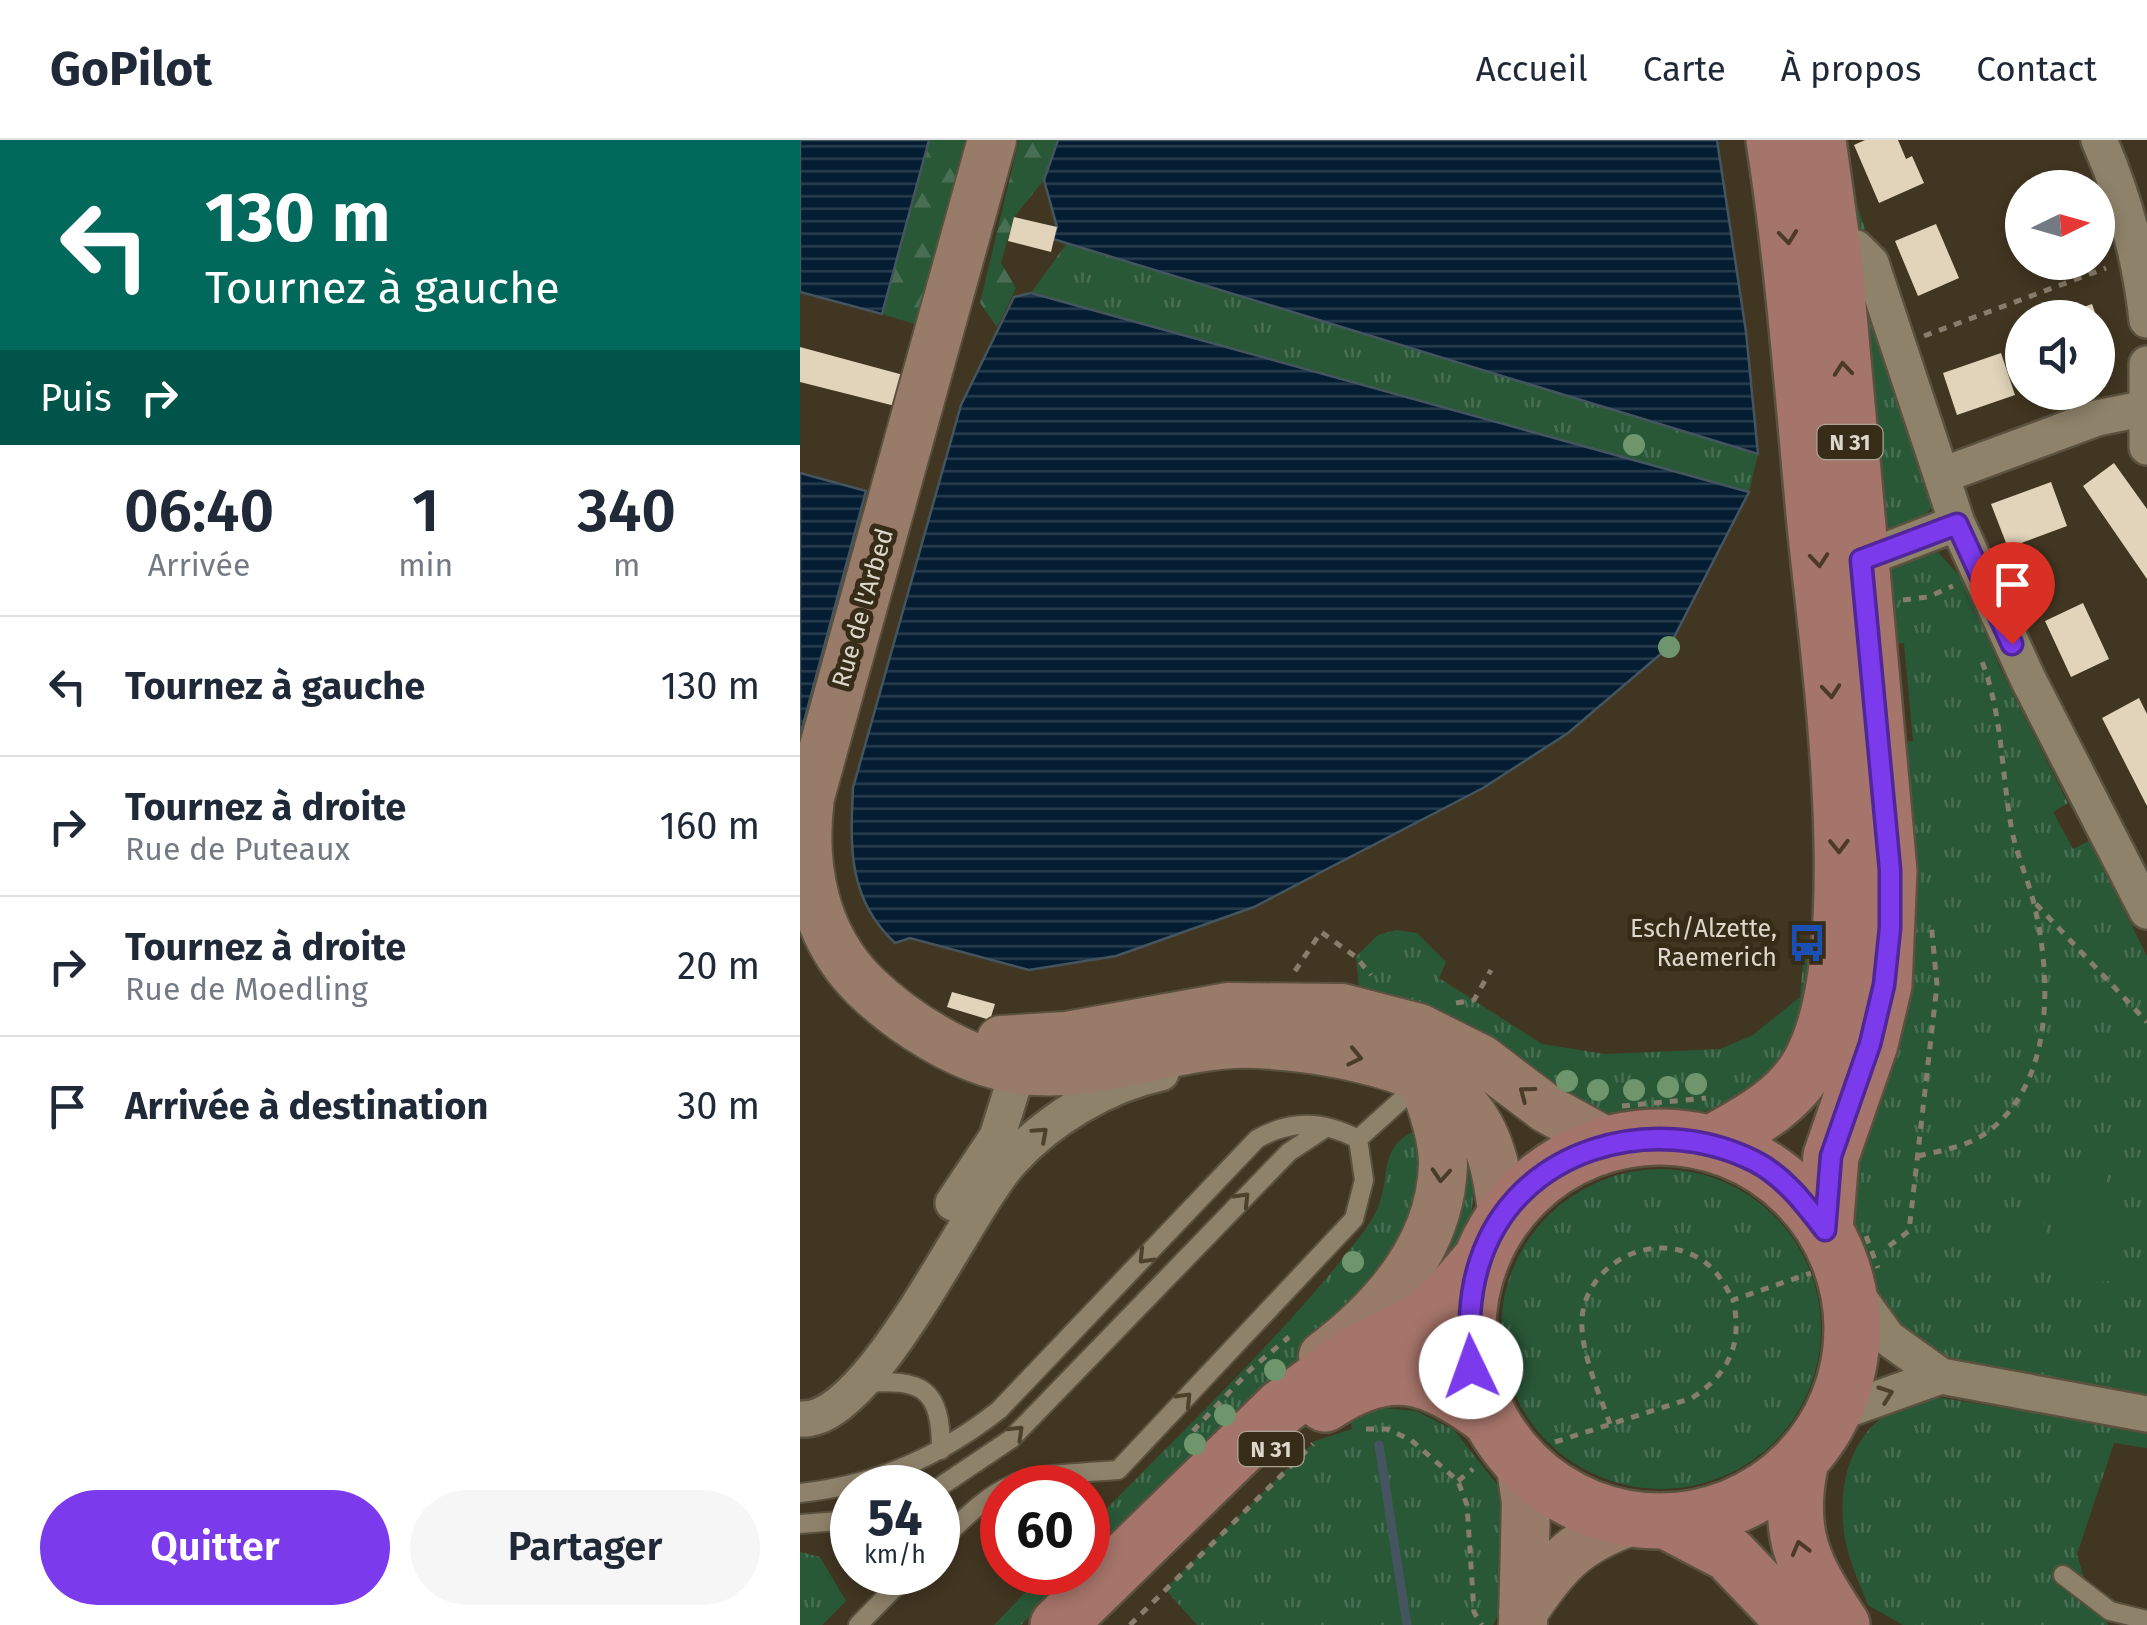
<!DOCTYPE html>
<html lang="fr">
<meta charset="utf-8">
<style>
body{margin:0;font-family:"Fira Sans",sans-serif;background:#f6f6f7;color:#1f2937;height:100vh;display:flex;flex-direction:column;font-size:38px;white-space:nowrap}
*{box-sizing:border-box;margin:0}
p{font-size:32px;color:#747a83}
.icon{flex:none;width:55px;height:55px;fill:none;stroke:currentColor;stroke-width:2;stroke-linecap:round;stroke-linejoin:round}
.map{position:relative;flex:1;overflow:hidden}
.side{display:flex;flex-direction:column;background:#fff;width:800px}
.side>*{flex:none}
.banner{background:#00695c;color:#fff;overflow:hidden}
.needle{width:65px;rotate:85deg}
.buttons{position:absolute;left:1205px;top:30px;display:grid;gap:20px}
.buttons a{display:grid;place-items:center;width:110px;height:110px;border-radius:50%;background:#fff;box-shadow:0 5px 15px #0003;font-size:50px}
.speed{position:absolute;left:30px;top:1325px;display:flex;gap:20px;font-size:50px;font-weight:700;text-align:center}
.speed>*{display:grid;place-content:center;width:130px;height:130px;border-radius:50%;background:#fff;box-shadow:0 5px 15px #0003;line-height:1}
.speed small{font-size:25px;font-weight:400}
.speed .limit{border:15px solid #d22;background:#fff;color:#111}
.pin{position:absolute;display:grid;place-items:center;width:85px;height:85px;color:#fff;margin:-102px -42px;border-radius:50% 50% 50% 0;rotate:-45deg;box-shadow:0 0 10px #0007}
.pin .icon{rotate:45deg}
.me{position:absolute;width:110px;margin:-55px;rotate:357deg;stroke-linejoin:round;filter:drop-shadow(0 0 8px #0008)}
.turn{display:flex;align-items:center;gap:35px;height:210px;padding:0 40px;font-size:45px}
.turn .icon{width:130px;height:130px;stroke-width:2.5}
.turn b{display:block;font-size:70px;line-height:85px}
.then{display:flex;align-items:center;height:95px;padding:0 40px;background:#0003;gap:20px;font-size:38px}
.eta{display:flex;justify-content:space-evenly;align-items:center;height:170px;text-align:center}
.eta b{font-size:60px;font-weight:600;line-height:70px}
.button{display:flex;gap:20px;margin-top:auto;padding:20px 40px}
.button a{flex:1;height:115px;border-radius:60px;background:#7c3aed;color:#fff;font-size:40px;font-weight:600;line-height:115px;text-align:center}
.button a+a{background:#f6f6f7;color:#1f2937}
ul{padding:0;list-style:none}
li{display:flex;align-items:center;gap:30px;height:140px;padding:0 40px;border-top:2px solid #e0e1e3}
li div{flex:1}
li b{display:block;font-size:38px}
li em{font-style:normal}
header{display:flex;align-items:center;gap:60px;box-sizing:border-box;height:140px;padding:0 50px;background:#fff;border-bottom:2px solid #e0e1e3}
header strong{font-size:48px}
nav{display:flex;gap:55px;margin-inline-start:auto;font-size:35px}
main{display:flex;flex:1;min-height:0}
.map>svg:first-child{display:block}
</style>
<header>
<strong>GoPilot</strong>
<nav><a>Accueil</a><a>Carte</a><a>À propos</a><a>Contact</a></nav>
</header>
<main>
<section class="side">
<div class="banner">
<div class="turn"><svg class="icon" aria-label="left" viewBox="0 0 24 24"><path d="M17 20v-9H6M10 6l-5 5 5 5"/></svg><div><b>130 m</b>Tournez à gauche</div></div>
<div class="then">Puis<svg class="icon" aria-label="right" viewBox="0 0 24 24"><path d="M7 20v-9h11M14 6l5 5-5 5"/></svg></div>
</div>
<div class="eta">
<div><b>06:40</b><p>Arrivée</p></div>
<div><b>1</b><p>min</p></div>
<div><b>340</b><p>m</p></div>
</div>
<ul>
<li><svg class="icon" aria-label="left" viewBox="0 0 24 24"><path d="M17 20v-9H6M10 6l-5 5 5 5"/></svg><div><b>Tournez à gauche</b></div><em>130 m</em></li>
<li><svg class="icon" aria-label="right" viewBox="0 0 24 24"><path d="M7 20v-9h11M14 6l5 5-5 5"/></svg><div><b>Tournez à droite</b><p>Rue de Puteaux</p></div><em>160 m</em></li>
<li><svg class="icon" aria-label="right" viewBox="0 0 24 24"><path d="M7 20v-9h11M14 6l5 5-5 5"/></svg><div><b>Tournez à droite</b><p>Rue de Moedling</p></div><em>20 m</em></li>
<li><svg class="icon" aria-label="arrive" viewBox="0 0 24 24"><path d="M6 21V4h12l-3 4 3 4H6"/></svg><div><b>Arrivée à destination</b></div><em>30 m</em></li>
</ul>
<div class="button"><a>Quitter</a><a>Partager</a></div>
</section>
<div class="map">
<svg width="1347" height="1485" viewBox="0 0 1347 1485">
<defs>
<pattern id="grass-tufts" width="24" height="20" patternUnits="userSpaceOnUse" patternTransform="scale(2.5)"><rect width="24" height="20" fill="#295837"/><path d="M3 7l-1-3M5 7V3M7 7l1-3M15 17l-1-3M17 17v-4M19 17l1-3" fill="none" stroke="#486f53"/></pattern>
<pattern id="forest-firs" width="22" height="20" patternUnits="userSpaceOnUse" patternTransform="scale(2.5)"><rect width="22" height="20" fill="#295837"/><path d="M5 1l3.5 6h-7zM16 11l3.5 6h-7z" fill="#486f53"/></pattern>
<pattern id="water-rules" width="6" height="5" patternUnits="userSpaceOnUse" patternTransform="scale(2.5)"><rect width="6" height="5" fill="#041d32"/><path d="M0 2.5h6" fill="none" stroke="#283d4e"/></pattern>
</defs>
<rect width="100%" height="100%" fill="#413621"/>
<path fill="url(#grass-tufts)" d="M1050,42L1066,92L1056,109L1134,362L1120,386L1119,407L1138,412L1164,441L1201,530L1268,663L1253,672L1273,709L1289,701L1347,816V1255L1148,1218L1111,1200L1081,1159L1050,1078L1093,603L1113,601L1104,503L1083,505Z
M267,103L958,314L949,352L231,153Z
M596,790L617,793L646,822L639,838L742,904L805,914L920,909L953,895L1000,857L1005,799L1020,800L1014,858L977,930L938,960L914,970L804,979L578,869L559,848L556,817L578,795Z
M637,983L667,1011L675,1040L671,1078L654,1124L420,1302L288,1417V1388C382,1290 486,1195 567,1087C602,1040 563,1002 637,983Z
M701 1189a160 160 0 1 1 320 0a160 160 0 1 1-320 0Z
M1142,1258L1347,1291V1308L1314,1303L1277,1414L1286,1445L1308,1485H1103L1068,1465C1060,1444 1049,1421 1045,1399C1033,1329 1063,1260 1142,1258Z
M583,1268L616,1271L654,1290L699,1347L704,1373L700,1471L693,1485H397L365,1449L515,1301L552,1289L550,1276Z
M0,1412L20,1417L46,1461L22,1485H0Z
M244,1433H273L221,1485H194Z"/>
<path fill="url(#forest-firs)" d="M129,0H171L121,186L82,174Z
M219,0H258L244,40L214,77L201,123L216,148L197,187L180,163Z"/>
<path fill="#295837" d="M1305,1025L1318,1140L1262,1146L1250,1031Z
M1243,1078L1247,1123L1201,1127L1197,1083Z"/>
<path fill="url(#water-rules)" stroke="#455560" stroke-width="2.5" d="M0,0H129L82,174L0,152Z
M258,0H917L946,192L958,314L253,99L257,87L244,40Z
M231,153L949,352L869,507L768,593L683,648L454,767L316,816L229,830L110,798L95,803C48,759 50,708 53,648L161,265L214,157Z
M0,333L66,351L0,596Z"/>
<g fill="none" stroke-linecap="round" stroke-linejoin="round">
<path stroke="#455560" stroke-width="9" d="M579,1305L607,1485"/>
</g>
<path fill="#e2d4bb" d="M1065,0H1098L1106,19L1112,16L1124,43L1079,63L1054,5Z
M214,77L257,87L251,112L208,101Z
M1136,84L1159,138L1118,156L1095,101Z
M1292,164L1297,178H1255V177Z
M0,207L107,236L99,267L0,242Z
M1201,213L1215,255L1157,275L1143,233Z
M1314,323L1347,369V439L1283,346Z
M1251,342L1267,386L1208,408L1191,364Z
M1283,463L1309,519L1271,537L1245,481Z
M1339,558L1347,574V666L1302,578Z
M152,852L195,864L190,880L147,867Z"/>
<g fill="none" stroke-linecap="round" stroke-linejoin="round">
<g stroke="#5a513f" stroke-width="22">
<path id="lane" d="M63,1243C122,1239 141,1247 141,1310
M138,1348L211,1299L489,1012L527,987
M0,1353C76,1345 139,1317 199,1270L457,999C492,979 523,981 558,999
M0,1384L52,1380
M138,1404C209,1332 219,1337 318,1330L554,1079L564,1040L558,999L619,944
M1263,1435L1310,1471L1347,1480
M58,1485L110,1432"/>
</g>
<g stroke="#5a513f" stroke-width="40">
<path id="street" d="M1299,0C1325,59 1340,116 1347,180
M1033,109L1056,108L1071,123L1157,383L1061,420
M1347,224V307
M1143,335L1297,278L1347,268
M1157,383L1228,539L1347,771
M153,1063L197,997L218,930L235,915
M1046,1140L1088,1198L1141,1236L1347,1274
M1032,1275L1141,1236
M0,1279C71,1284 164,1073 211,1021C249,979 306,945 361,933"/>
</g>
<g stroke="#5a513f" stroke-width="52">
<path id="secondary" d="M192,0L10,657C1,726 14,796 65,846C103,883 163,921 216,929C290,941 361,908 433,904C494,902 629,921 669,971C693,1001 698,1040 703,1077
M201,900L266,896L427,867L542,868L619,888L681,919L747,969L809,1003
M523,1216C585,1169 641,1106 643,1024C643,996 632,967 623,940
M720,1322L726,1362L723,1485
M723,1472C757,1423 774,1401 832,1381"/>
</g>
<g stroke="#5a513f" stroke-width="60">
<path id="primary" d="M1018,0L1033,109L1089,731L1084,845L1070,904L1031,1016L1025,1089
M668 1189a192 192 0 1 1 384 0a192 192 0 1 1-384 0Z
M912,1003C949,982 989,962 1010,923C1072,810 1028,515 1015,384C1003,256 994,127 974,0
M525,1264C590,1220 631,1234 689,1278
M1001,1320C985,1393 1003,1426 1042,1485
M866,1381L929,1414L997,1485
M258,1485L482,1267L549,1218L622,1180L645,1161L680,1120"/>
</g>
<path stroke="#877d6c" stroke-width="5" stroke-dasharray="8 8" stroke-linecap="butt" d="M1124,196L1306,128
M1103,460L1128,457L1153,446
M1236,764L1347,882
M495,831L521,792L556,817L571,835
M656,863L674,860L691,830
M822,966L906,958
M1118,1016C1139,1011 1165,1007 1183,995C1255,947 1252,838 1234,764C1228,739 1217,716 1212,691C1201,633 1203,574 1181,519
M1066,1096L1078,1128
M1089,1106L1109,1091L1137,845L1131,782
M810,1284C799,1252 780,1212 782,1178C787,1120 859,1087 906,1123C918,1132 926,1147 933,1160
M566,1289H587L611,1300L658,1341L667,1365L674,1472L682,1485
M393,1291L451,1229L489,1197
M755,1302L892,1258C929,1234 943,1203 933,1160L1011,1133
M658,1341L673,1329
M330,1485L513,1304"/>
<use href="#lane" stroke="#8e826a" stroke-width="18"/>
<use href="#street" stroke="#8e826a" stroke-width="35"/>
<use href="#secondary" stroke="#997b6a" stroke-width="48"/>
<use href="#primary" stroke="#a5746a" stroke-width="55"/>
</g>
<g fill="#6e956b">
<circle cx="834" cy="305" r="11"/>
<circle cx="869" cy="507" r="11"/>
<circle cx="767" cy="941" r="11"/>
<circle cx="896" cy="944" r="11"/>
<circle cx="868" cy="947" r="11"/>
<circle cx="798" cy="950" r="11"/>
<circle cx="834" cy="950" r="11"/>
<circle cx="553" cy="1122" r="11"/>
<circle cx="475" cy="1230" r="11"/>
<circle cx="425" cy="1275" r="11"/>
<circle cx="395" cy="1304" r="11"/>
</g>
<defs><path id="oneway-chevron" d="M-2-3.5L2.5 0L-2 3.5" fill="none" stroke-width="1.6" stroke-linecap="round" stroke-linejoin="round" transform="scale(2.5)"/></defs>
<g stroke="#4c3a28">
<use href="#oneway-chevron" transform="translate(988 97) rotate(84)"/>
<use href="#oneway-chevron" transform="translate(1043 229) rotate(-95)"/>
<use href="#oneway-chevron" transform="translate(1019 420) rotate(85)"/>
<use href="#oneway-chevron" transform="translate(1031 551) rotate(85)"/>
<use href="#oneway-chevron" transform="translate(1039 706) rotate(89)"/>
<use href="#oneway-chevron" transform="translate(1000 1408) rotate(-105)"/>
</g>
<g stroke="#4a3c28">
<use href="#oneway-chevron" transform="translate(555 917) rotate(12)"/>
<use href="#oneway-chevron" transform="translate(726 953) rotate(-143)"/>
<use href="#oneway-chevron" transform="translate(641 1035) rotate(94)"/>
</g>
<g stroke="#4c422c">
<use href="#oneway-chevron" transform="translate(241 994) rotate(-42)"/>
<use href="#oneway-chevron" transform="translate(443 1059) rotate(-46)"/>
<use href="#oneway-chevron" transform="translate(345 1117) rotate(134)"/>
<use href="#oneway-chevron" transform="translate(1086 1254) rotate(-20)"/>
<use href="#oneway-chevron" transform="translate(385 1259) rotate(-46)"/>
<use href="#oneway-chevron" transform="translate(217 1292) rotate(-44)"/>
</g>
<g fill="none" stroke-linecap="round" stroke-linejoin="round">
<g stroke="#51269a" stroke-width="25">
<path id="route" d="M671,1227C669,1190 668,1157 680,1121C717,1007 854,971 954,1021C984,1036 1005,1064 1025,1090L1031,1016L1070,904L1084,845L1090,788V730L1061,420L1157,384L1212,504"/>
</g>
<use href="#route" stroke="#7c3aed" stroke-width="18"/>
</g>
<defs>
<g id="bus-bare" transform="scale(3)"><path d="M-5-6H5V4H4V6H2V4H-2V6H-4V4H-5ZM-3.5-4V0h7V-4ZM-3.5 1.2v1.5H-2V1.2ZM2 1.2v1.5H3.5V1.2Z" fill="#1a4fb4" stroke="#362c17" stroke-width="2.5" paint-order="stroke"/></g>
</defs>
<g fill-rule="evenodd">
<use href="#bus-bare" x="1007" y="803"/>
</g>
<g text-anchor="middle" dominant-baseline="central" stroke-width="10" stroke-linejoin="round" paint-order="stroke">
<g fill="#362c17" stroke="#aca495" stroke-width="2.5">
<rect x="1017.5" y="285" width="65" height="34" rx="8"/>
<rect x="438.5" y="1292" width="65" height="34" rx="8"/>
</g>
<g font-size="22" font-weight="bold" fill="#ded7cb">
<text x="1050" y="302">N 31</text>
<text x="471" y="1309">N 31</text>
</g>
<g font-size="25" fill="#ded7cb" stroke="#362c17">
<text transform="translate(63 468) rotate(-74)">Rue de l'Arbed</text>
</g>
<g font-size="25" fill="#ded7cb" stroke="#362c17" text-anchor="end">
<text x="977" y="789">Esch/Alzette,<tspan x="977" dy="29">Raemerich</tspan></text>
</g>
</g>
</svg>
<div class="buttons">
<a><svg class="needle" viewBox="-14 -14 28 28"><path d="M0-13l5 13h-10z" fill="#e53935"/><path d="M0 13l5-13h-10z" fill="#747a83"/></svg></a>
<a><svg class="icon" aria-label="sound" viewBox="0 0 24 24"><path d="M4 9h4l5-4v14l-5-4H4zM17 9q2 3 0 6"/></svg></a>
</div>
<div class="speed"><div>54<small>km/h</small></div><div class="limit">60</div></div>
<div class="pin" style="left:1212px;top:504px;background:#d93025"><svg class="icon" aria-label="arrive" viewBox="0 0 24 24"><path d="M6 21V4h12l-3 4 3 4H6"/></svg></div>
<svg class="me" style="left:671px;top:1227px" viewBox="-20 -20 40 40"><circle r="19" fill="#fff"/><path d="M0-13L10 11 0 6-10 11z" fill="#7c3aed"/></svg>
</div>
</main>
